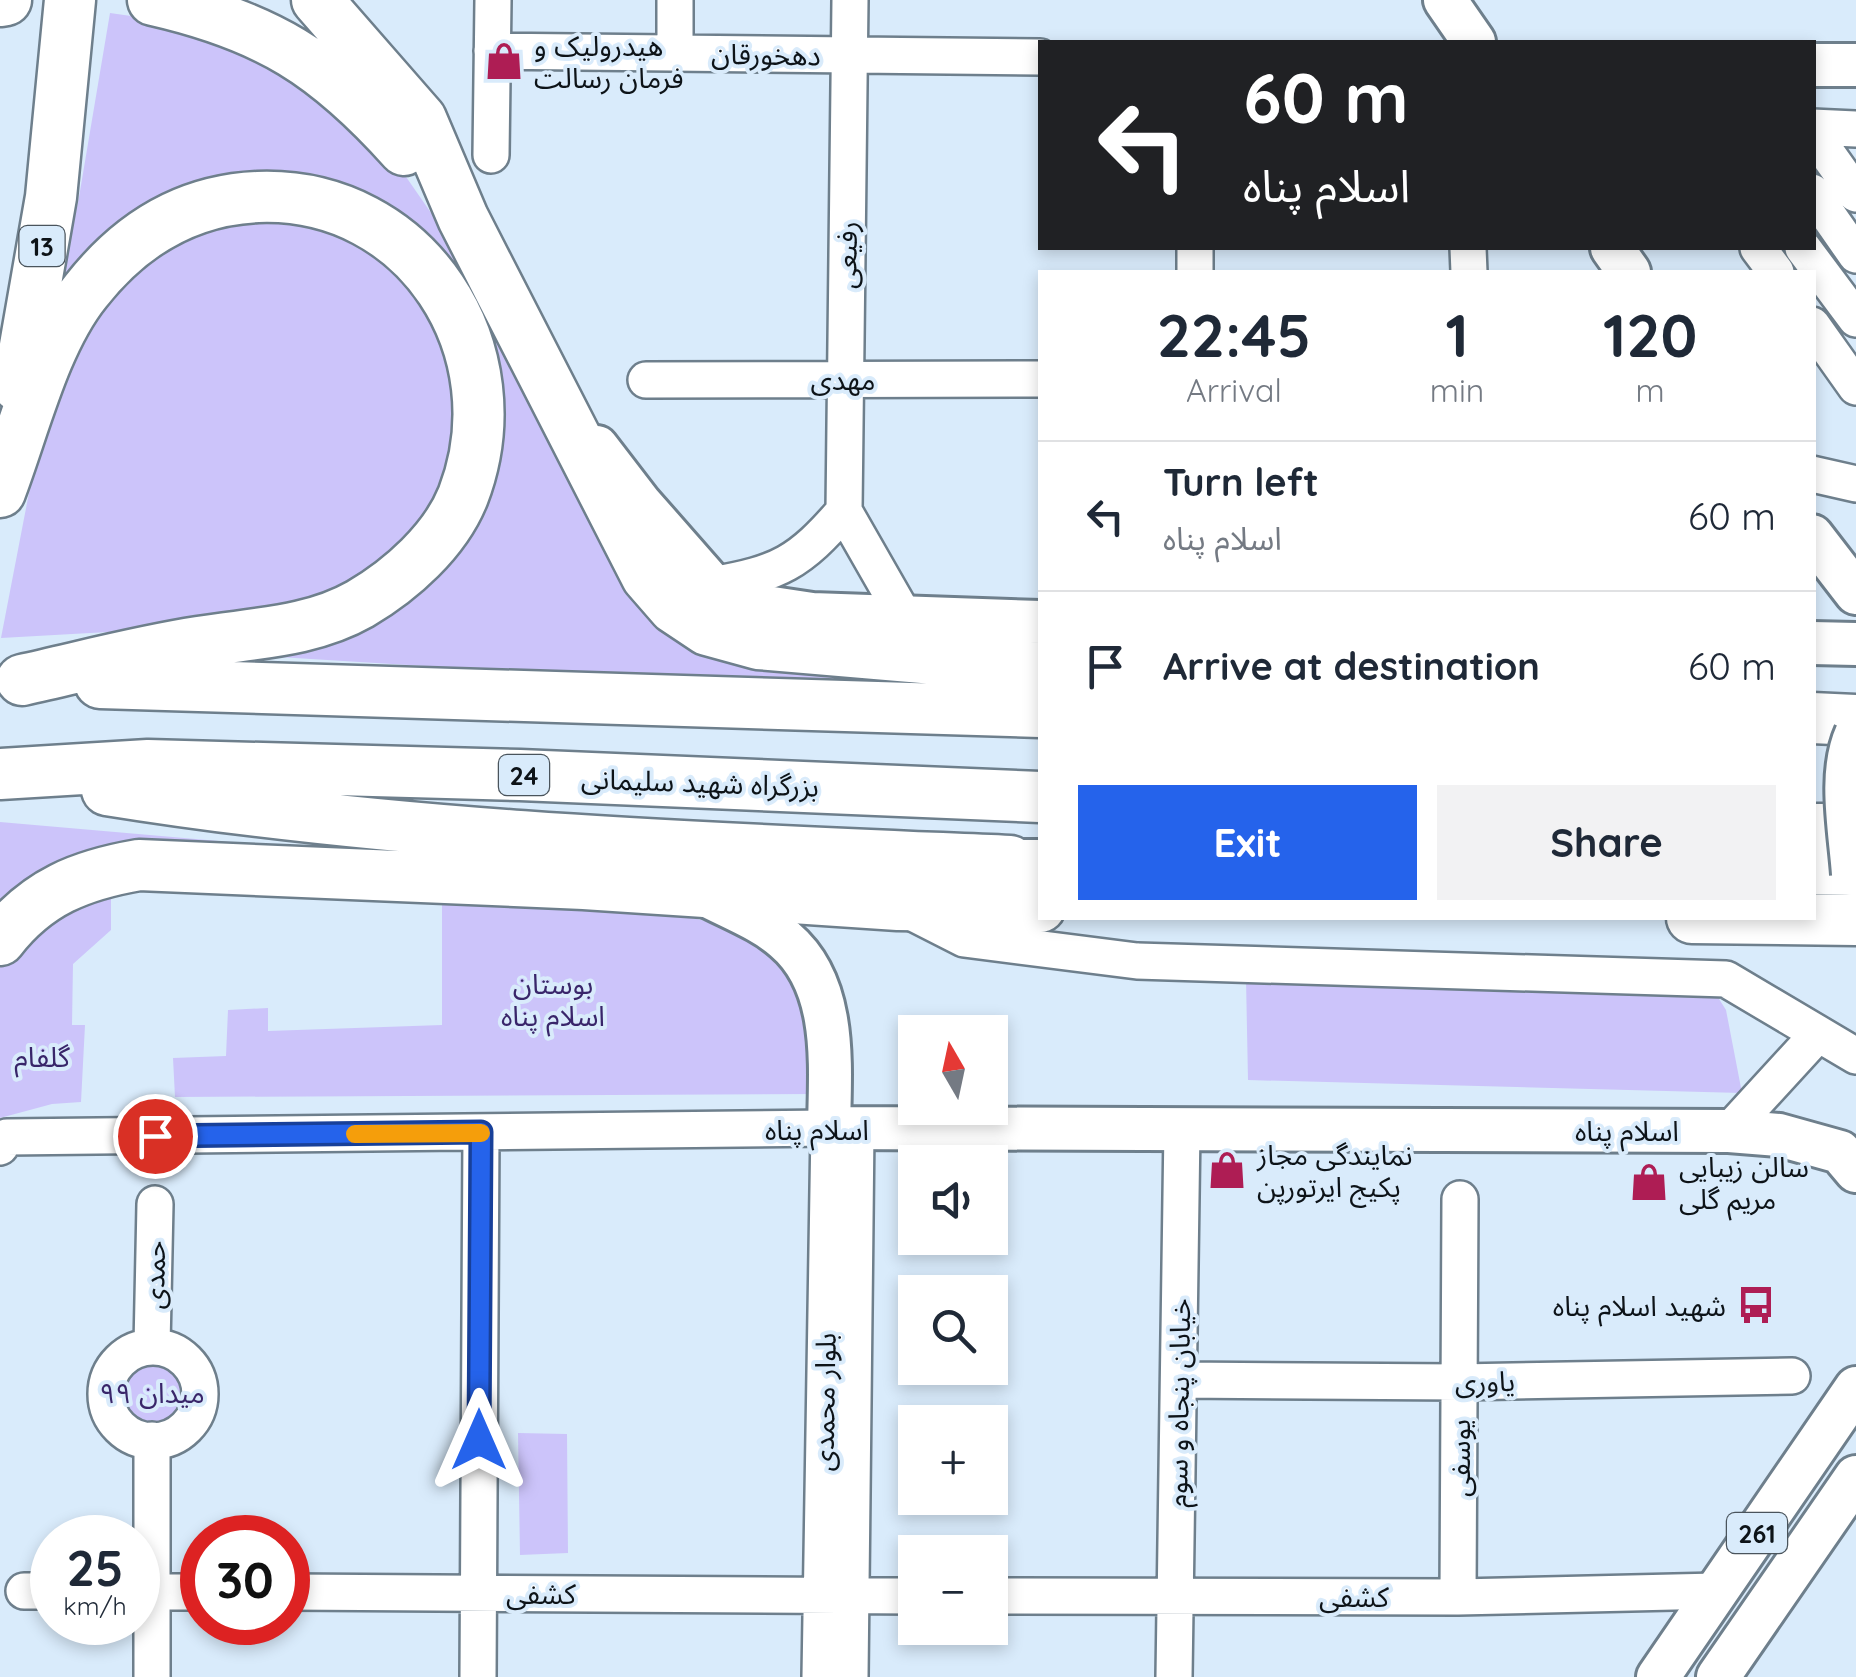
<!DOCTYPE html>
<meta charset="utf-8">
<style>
body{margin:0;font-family:Quicksand,"Noto Sans Arabic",sans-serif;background:#f2f2f3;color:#1f2937;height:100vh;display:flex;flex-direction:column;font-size:38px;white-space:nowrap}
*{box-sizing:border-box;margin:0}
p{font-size:32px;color:#747a83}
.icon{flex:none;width:55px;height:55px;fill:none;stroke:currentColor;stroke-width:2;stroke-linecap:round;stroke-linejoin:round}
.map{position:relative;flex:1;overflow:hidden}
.drawer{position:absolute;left:1038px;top:270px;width:778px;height:650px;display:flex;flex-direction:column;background:#fff;border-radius:0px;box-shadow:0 5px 15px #0003}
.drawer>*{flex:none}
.banner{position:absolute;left:1038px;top:40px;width:778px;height:210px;border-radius:0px;box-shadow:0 5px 15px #0003;background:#202124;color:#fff;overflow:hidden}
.needle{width:65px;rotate:351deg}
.buttons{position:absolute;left:898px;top:1015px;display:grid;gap:20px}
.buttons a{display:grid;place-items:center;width:110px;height:110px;border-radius:0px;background:#fff;box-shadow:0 5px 15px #0003;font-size:50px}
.speed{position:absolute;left:30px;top:1515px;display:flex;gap:20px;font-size:50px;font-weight:700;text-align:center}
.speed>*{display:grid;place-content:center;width:130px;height:130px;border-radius:50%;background:#fff;box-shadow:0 5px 15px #0003;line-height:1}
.speed small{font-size:25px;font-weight:400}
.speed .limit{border:15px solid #d22;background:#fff;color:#111}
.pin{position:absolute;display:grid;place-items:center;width:85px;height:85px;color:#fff;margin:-42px;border:5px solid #fff;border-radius:50%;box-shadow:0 2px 10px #0007}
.me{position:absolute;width:110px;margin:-55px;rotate:0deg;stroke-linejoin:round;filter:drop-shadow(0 0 8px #0008)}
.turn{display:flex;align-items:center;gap:35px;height:210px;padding:0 40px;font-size:45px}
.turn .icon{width:130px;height:130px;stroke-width:2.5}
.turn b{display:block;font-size:70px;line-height:85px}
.eta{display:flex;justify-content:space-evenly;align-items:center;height:170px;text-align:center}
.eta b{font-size:60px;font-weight:700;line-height:70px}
.primary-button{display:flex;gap:20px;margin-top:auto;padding:20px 40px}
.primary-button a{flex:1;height:115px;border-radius:0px;background:#2563eb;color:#fff;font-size:40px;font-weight:700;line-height:115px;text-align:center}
.primary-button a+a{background:#f2f2f3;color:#1f2937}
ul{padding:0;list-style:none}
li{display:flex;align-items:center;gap:30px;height:150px;padding:0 40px;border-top:2px solid #e0e1e3}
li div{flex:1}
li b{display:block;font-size:38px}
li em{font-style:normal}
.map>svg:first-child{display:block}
</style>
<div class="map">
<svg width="1856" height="1677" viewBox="0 0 1856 1677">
<rect width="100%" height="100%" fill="#d9ebfb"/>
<path fill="#ccc4fa" d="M110,13L166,21L287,67L402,171L438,223L658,621L1040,693L604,677L198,652L449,539L466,296L260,181L52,320L78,203Z
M195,220L337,221L422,287L464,382L450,488L360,590L233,625L1,638L43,420L85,311Z
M0,822L289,847L201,853L0,912Z
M111,879V930L73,964L72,1025H85L81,1102L52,1104L0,1118V957Z
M442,897C518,901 717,901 773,950C807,980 809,1051 816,1094L175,1097L173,1058L226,1056L228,1010L268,1008V1031L442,1025Z
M1246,979L1714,991L1726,1010L1742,1093L1248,1080Z
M121 1392a31 31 0 1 1 62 0a31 31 0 1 1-62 0Z
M518,1433L567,1434L568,1553L520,1555Z"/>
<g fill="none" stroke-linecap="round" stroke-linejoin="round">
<g stroke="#6e7f8c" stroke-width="40">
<path id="minor" d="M675,0V53
M850,0L844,511L904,616
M492,51L1040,57
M1812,127L1856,129
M1812,132L1856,194
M491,155L493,0
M1812,192L1856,255
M1468,248L1469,272
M1758,248L1776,272
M1803,248L1856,319
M1195,272V248
M1812,325L1856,387
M646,380L1040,379
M1812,474L1856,484
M712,585C780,573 799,563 844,511
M907,910L964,939L1137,961L1726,979L1856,1056
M1729,1131L1818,1034
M0,1147L7,1137L829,1128L820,1677
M152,1346L155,1204
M106 1394a47 47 0 1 1 94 0a47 47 0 1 1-94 0Z
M1179,1380L1459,1382L1792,1376
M152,1440V1677
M24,1591H52
M138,1592H202
M288,1592L915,1596
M990,1596L1458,1597L1717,1591
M1458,1597L1460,1199
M478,1677L481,1133
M850,1677L856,1129
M1174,1677L1182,1128"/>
</g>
<g stroke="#6e7f8c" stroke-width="48">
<path id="major" d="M1445,0L1474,42
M1812,65H1856
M1612,248L1629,272
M597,447L640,503L712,585L738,603L812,614L1040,622
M1812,536L1856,593
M1812,643L1856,644
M1010,861H1040
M1812,873L1853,874L1856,879
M704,894C730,908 763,920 785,940C838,985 830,1066 829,1128L1729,1131L1779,1135L1840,1152L1856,1171
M1658,1677L1856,1388
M1718,1677L1856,1477"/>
</g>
<g stroke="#6e7f8c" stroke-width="55">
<path id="highway" d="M153,0C267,26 326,63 404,150
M317,0L421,119L463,218L647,577L674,608L707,630L758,644L1040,668
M0,1L6,0
M18,386L51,197L70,0
M0,492C24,429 44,343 86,291C130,235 186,200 258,197C417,191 519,351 463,496C445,541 401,580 360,604C311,632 254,633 199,642C140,651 81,667 22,680
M100,683L1040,712
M1812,718L1856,720
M0,774L148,765L520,775L1040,797
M107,790C405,838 709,848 1010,861
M1812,829H1856
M1692,918L1856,920
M0,940C37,892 81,875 139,865L584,884L898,905L1040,907"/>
</g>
<use href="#minor" stroke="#fff" stroke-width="35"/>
<use href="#major" stroke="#fff" stroke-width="42"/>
<use href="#highway" stroke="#fff" stroke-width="50"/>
<g stroke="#6e7f8c" stroke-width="48" stroke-linecap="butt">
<path id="major-bridge" d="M1853,874C1850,831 1838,774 1856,734"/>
</g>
<use href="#major-bridge" stroke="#fff" stroke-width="42"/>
</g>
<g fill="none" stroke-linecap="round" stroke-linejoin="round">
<g stroke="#184099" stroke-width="25">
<path id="route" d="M155,1136L481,1132L479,1440"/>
</g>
<use href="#route" stroke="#2563eb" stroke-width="18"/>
<path stroke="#f59e0b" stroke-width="18" d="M355,1134L481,1133"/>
</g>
<defs>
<g id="shop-bare" transform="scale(3)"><path d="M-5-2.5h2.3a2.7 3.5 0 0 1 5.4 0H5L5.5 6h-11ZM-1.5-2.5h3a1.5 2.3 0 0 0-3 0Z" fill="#ae1d54" stroke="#d9ebfb" stroke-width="2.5" paint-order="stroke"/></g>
<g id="bus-bare" transform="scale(3)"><path d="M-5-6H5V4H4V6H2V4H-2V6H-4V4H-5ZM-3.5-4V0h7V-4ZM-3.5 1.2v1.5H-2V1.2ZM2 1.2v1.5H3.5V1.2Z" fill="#ae1d54" stroke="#d9ebfb" stroke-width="2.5" paint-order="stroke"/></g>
</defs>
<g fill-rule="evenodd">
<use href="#shop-bare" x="504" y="61"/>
<use href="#shop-bare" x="1227" y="1170"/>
<use href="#shop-bare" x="1649" y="1182"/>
<use href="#bus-bare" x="1756" y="1305"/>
</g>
<g text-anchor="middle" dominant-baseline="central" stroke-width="8" stroke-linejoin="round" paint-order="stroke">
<g fill="#d9ebfb" stroke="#4a545c" stroke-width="2.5">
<rect x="19.5" y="226" width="45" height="40" rx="8"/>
<rect x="499" y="755" width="50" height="40" rx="8"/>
<rect x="1727" y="1513" width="60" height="40" rx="8"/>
</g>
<g font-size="25" font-weight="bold" fill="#0d1318">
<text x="42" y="246">13</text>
<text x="524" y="775">24</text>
<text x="1757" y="1533">261</text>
</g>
<g font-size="28" fill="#0d1318" stroke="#d9ebfb" text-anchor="start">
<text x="534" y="45">هیدرولیک و<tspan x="534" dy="32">فرمان رسالت</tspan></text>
<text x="1257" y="1154">نمایندگی مجاز<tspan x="1257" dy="32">پکیج ایرتورپن</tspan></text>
<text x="1679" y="1166">سالن زیبایی<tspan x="1679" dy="32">مریم گلی</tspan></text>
<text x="1726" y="1305" text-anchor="end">شهید اسلام پناه</text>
</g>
<g font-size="28" fill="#0d1318" stroke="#d9ebfb">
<text transform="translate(766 54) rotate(1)">دهخورقان</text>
<text transform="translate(846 255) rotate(-89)">رفیعی</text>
<text x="843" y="379">مهدی</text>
<text transform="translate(700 782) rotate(2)">بزرگراه شهید سلیمانی</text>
<text x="817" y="1129">اسلام پناه</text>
<text x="1627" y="1130">اسلام پناه</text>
<text transform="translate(154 1275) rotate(-89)">حمدی</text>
<text transform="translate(1485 1381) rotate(-1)">یاوری</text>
<text transform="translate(824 1402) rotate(-89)">بلوار محمدی</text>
<text transform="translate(1178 1403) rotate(-89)">خیابان پنجاه و سوم</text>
<text transform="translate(1459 1458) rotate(-90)">یوسفی</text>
<text x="541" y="1593">کشفی</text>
<text x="1354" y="1596">کشفی</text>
</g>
<g font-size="28" fill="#39266a" stroke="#d9ebfb">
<text x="553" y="983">بوستان<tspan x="553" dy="32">اسلام پناه</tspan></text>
<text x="42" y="1056">گلفام</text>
<text x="152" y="1392">میدان ۹۹</text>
</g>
</g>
</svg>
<div class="buttons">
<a><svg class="needle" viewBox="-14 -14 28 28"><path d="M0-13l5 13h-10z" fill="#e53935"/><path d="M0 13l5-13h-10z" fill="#747a83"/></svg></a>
<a><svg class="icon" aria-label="sound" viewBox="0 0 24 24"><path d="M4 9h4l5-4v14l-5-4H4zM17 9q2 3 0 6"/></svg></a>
<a><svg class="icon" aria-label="search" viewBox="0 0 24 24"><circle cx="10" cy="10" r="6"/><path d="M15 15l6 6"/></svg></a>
<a>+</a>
<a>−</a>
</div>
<div class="speed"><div>25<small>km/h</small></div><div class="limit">30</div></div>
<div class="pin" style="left:155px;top:1136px;background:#d93025"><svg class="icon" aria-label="arrive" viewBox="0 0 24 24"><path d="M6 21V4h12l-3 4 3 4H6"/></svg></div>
<svg class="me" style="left:479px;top:1440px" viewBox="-20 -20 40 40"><path d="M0-17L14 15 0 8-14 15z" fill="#2563eb" stroke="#fff" stroke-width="4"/></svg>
<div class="banner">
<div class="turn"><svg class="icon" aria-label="left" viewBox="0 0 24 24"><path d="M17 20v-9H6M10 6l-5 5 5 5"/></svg><div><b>60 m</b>اسلام پناه</div></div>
</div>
<section class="drawer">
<div class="eta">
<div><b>22:45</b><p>Arrival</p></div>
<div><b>1</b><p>min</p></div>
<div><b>120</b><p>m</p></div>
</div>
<ul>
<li><svg class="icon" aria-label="left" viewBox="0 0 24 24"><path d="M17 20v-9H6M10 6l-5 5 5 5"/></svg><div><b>Turn left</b><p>اسلام پناه</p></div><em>60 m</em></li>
<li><svg class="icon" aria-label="arrive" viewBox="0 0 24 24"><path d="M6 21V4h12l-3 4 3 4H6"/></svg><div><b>Arrive at destination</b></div><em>60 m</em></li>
</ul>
<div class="primary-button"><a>Exit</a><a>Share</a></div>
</section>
</div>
